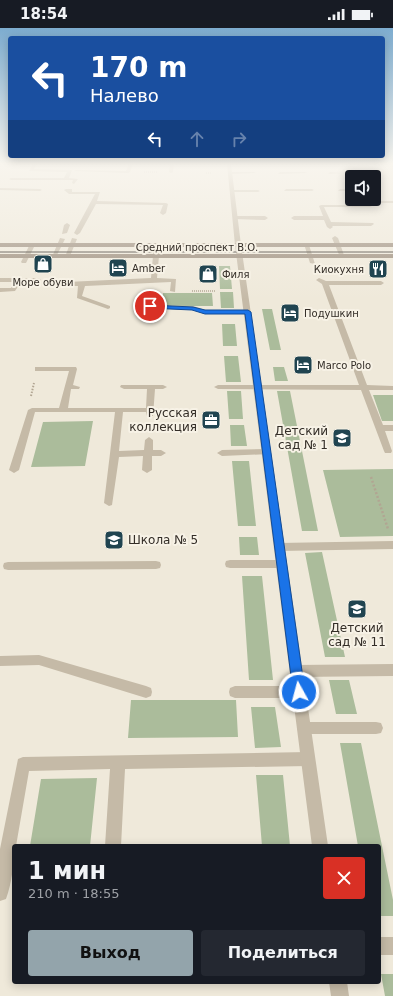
<!DOCTYPE html>
<html lang="ru">
<meta charset="utf-8">
<style>
body{margin:0;font-family:"DejaVu Sans",sans-serif;background:#242831;color:#f1f3f6;height:100vh;display:flex;flex-direction:column;font-size:15px;white-space:nowrap}
*{box-sizing:border-box;margin:0}
p{font-size:13px;color:#9ea1a6}
.icon{flex:none;width:22px;height:22px;fill:none;stroke:currentColor;stroke-width:2;stroke-linecap:round;stroke-linejoin:round}
.map{position:relative;flex:1;overflow:hidden}
.drawer{position:absolute;left:12px;top:816px;width:369px;height:140px;display:flex;flex-direction:column;background:#171b24;border-radius:4px;box-shadow:0 2px 10px #0003}
.drawer>*{flex:none}
.top-card{position:absolute;left:8px;top:8px;width:377px;height:122px;border-radius:4px;box-shadow:0 2px 10px #0003;background:#1a4fa0;color:#fff;overflow:hidden}
.fabs{position:absolute;left:345px;top:142px;display:grid;gap:8px}
.fabs a{display:grid;place-items:center;width:36px;height:36px;border-radius:4px;background:#171b24;box-shadow:0 2px 10px #0003;font-size:20px}
.pin{position:absolute;display:grid;place-items:center;width:34px;height:34px;color:#fff;margin:-17px;border:2px solid #fff;border-radius:50%;box-shadow:0 1px 4px #0007}
.me{position:absolute;width:44px;margin:-22px;rotate:353deg;stroke-linejoin:round;filter:drop-shadow(0 0 3px #0008)}
.turn{display:flex;align-items:center;gap:14px;height:84px;padding:0 16px;font-size:18px}
.turn .icon{width:52px;height:52px;stroke-width:2.5}
.turn b{display:block;font-size:28px;line-height:34px}
.lanes{display:flex;align-items:center;height:38px;padding:0 16px;background:#0003;justify-content:center;gap:20px;direction:ltr}
.lanes .off{opacity:.35}
.round{display:grid;place-items:center;flex:none;width:42px;height:42px;border-radius:4px;background:#242831}
.overview{display:flex;align-items:center;justify-content:space-between;height:68px;padding:0 16px}
h1{font-size:24px;font-weight:800;line-height:30px}
.button{display:flex;gap:8px;margin-top:auto;padding:8px 16px}
.button a{flex:1;height:46px;border-radius:4px;background:#93a4ab;color:#111;font-size:16px;font-weight:800;line-height:46px;text-align:center}
.button a+a{background:#242831;color:#f1f3f6}
.status{display:flex;justify-content:space-between;align-items:center;height:28px;padding:0 20px;background:#171b24;direction:ltr}
.status svg{height:11px;fill:currentColor}
.map>svg:first-child{display:block}
</style>
<div class="status"><b>18:54</b><svg viewBox="0 0 49 12"><path d="M0 12V9h3v3zM5 12V6h3v6zM10 12V3h3v9zM15 12V0h3v12zM26 1h20v11H26zM47 4h2v5h-2z"/></svg></div>
<div class="map">
<svg width="393" height="968" viewBox="0 0 393 968">
<rect width="100%" height="100%" fill="#efe9da"/>
<path fill="#abbc9b" d="M219,238H230L232,261H220Z
M220,264H233L234,280H221Z
M163,265H212L213,278H162Z
M262,281H272L281,322H270Z
M222,296H235L237,318H223Z
M224,328H238L241,354H226Z
M273,339H284L288,353H275Z
M227,363H241L243,391H229Z
M277,363H290L318,503H302Z
M373,367H393V393H382Z
M93,393L85,438L31,439L43,394Z
M230,397H244L247,418H231Z
M232,433H249L256,498H238Z
M393,441V508L340,509L323,442Z
M239,509H257L259,527H240Z
M322,524L345,629H325L305,525Z
M242,548H262L273,652H249Z
M329,652H349L357,686H336Z
M131,672H236L238,709L128,710Z
M251,679H275L281,719L255,720Z
M340,715H361L393,872V888H379V818H358Z
M256,747H283L290,818H262Z
M97,750L90,818H30L41,751Z
M381,946H393V968H385Z"/>
<g fill="none" stroke-linecap="round" stroke-linejoin="round">
<path stroke="#b1a592" stroke-width="1" stroke-dasharray="1 1" stroke-linecap="butt" d="M144,144H157
M206,145H212"/>
<path stroke="#b1a592" stroke-width="1.5" stroke-dasharray="1 1" stroke-linecap="butt" d="M192,263H216"/>
<path stroke="#b1a592" stroke-width="2" stroke-dasharray="1.5 1.5" stroke-linecap="butt" d="M31,368L34,355"/>
<path stroke="#b1a592" stroke-width="2.5" stroke-dasharray="2 2" stroke-linecap="butt" d="M371,449L388,501"/>
<path fill="#c5baa7" fill-rule="evenodd" d="M33,136H37L34,141L72,142L69,150L78,151L74,156L72,155L73,152H11L9,151L11,150H64L67,144L29,143Z
M129,136H133L130,144L128,145L74,143L76,142L126,143Z
M170,136H174L173,144L171,145L169,144Z
M231,144H254L256,145L229,146Z
M280,144H305L307,145L278,146Z
M330,144L343,145L328,146Z
M0,160L40,161L42,162L40,163L0,162Z
M66,161H72V164H100L97,173L166,175L168,176L166,185L163,187L160,185L163,177L96,176L80,205L77,207L74,205L95,166H69L64,162Z
M286,161H312L314,162L312,163H284Z
M340,161H352V163H338Z
M233,162H258L260,163L258,164H231Z
M377,173H393V175H378L370,179H324L331,194L373,195L374,196L371,198H332L333,199L330,201L327,199L324,192H294L291,190L294,188H323L319,178L321,177H369Z
M236,188H265L268,190L265,192L234,191Z
M67,195L70,197L67,205L62,206L64,197Z
M335,208L338,210L345,230L340,229L332,210Z
M60,210L65,211L56,229H52Z
M72,210L77,211L70,228L65,229Z
M157,215L160,217L157,250L176,251L175,264L170,263L171,254L85,258L82,268L110,278V280L108,281L77,270L78,258H67L64,256L67,254L151,250L154,217Z
M30,216L35,217L26,235H22L21,234Z
M304,216L309,217L315,236L310,235Z
M0,250H38L41,252L38,254H21L15,263L0,264V260H11L15,254H0Z
M319,250L326,253H381L384,255L381,257H329L367,357L393,358V362H369L383,397H393V403H385L392,423L391,425H385L384,423L361,362L218,361L214,359L218,357H359L322,256L316,252Z
M150,277L193,278L206,282H248L251,284L248,286H205L192,282L148,280L147,279Z
M35,339H76L77,341L73,357L80,359L79,361H71L68,380H146L147,361H124L120,359L121,357H163L167,359L163,361H155L153,388H147L146,384H123L119,423L144,422L145,412L149,409L153,412V422H161L166,425L161,428H152V442L147,445L142,442L143,428L119,429L112,477L109,478L104,475L115,384H35L19,442L14,445L9,442L28,382L32,380H59L69,343H35Z
M266,421L271,424L269,426L222,428L217,425L222,422Z
M393,513V521L279,523L275,522L274,519L275,516L279,515Z
M230,532H282L286,533L287,536L286,539L282,540H230L226,539L225,536L226,533Z
M156,533L160,534L161,537L160,540L156,541L8,542L4,541L3,538L4,535L8,534Z
M39,627L146,658L151,660L152,664L151,668L146,670L39,637L0,638V628Z
M393,636V648L296,649L292,647L290,643L292,639L296,637Z
M235,658H299L304,660L305,664L304,668L299,670H235L230,668L229,664L230,660Z
M304,694H376L381,695L383,700L381,705L376,706H304L299,705L297,700L299,695Z
M308,724L313,726L315,731L313,736L308,738L125,741L121,818H105L110,741L29,743L16,818H14C14,835 12,855 6,871L0,873V821L18,731L23,729Z
M379,909H393V927H379Z"/>
<path fill="#c5baa7" fill-rule="evenodd" d="M227,136H231L241,217L328,818H312L235,217Z
M329,954H347L349,968H331Z"/>
<path fill="#998a79" fill-rule="evenodd" d="M0,215H393V219H0Z
M0,226H393V230H0Z"/>
<path stroke="#332d27" stroke-width="1" d="M0,224H393"/>
</g>
<linearGradient id="sky" x2="0" y2="1"><stop stop-color="#7daccf"/><stop offset="0.5" stop-color="#f8f5ee"/><stop offset="1" stop-color="#f8f5ee" stop-opacity="0"/></linearGradient>
<rect width="393" height="271" fill="url(#sky)"/>
<path fill="#1a73e8" stroke="#114b97" d="M150,277L193,279L205,282H248L251,284L305,664L303,668L299,669L295,668L293,664L245,286H205L192,282L148,280V277Z"/>
<defs>
<g id="shop-square" transform="scale(1)"><rect x="-9" y="-9" width="18" height="18" rx="4" fill="#204450" stroke="#f7f2e6"/><path d="M-5-2.5h2.3a2.7 3.5 0 0 1 5.4 0H5L5.5 6h-11ZM-1.5-2.5h3a1.5 2.3 0 0 0-3 0Z" fill="#fff"/></g>
<g id="hotel-square" transform="scale(1)"><rect x="-9" y="-9" width="18" height="18" rx="4" fill="#204450" stroke="#f7f2e6"/><path d="M-6-4.5h1.5V1H6V5H4.5V3h-9V5H-6ZM-4 0a1.8 1.8 0 1 1 3.6 0ZM.5 0V-2.5h3Q6-2.5 6 0Z" fill="#fff"/></g>
<g id="restaurant-square" transform="scale(1)"><rect x="-9" y="-9" width="18" height="18" rx="4" fill="#204450" stroke="#f7f2e6"/><path d="M-5-6h1v4h1v-4h1v4h1v-4h1v5L-1.5 .5V6h-2V.5L-5-1ZM5-6V6H3V1.5H1.5Q1.5-4 5-6Z" fill="#fff"/></g>
<g id="office-square" transform="scale(1)"><rect x="-9" y="-9" width="18" height="18" rx="4" fill="#204450" stroke="#f7f2e6"/><path d="M-6-3h4V-5.5h4V-3h4V5H-6ZM-1-4.5V-3h2v-1.5ZM-6 0V1H6V0Z" fill="#fff"/></g>
<g id="school-square" transform="scale(1)"><rect x="-9" y="-9" width="18" height="18" rx="4" fill="#204450" stroke="#f7f2e6"/><path d="M0-5L7-2L0 1L-7-2ZM-4 1L0 2.5L4 1V4Q0 6-4 4Z" fill="#fff"/></g>
</defs>
<g fill-rule="evenodd">
<use href="#shop-square" x="43" y="236"/>
<use href="#hotel-square" x="118" y="240"/>
<use href="#restaurant-square" x="378" y="241"/>
<use href="#shop-square" x="208" y="246"/>
<use href="#hotel-square" x="290" y="285"/>
<use href="#hotel-square" x="303" y="337"/>
<use href="#office-square" x="211" y="392"/>
<use href="#school-square" x="342" y="410"/>
<use href="#school-square" x="114" y="512"/>
<use href="#school-square" x="357" y="581"/>
</g>
<g text-anchor="middle" dominant-baseline="central" stroke-width="4" stroke-linejoin="round" paint-order="stroke">
<g font-size="10" fill="#332d27" stroke="#f7f2e6">
<text x="197" y="219">Средний проспект В.О.</text>
</g>
<g font-size="10" fill="#332d27" stroke="#f7f2e6" text-anchor="start">
<text x="132" y="240">Amber</text>
<text x="364" y="241" text-anchor="end">Киокухня</text>
<text x="222" y="246">Филя</text>
<text x="43" y="254" text-anchor="middle">Море обуви</text>
<text x="304" y="285">Подушкин</text>
<text x="317" y="337">Marco Polo</text>
</g>
<g font-size="12" fill="#332d27" stroke="#f7f2e6" text-anchor="end">
<text x="197" y="385">Русская<tspan x="197" dy="14">коллекция</tspan></text>
<text x="328" y="403">Детский<tspan x="328" dy="14">сад № 1</tspan></text>
<text x="128" y="512" text-anchor="start">Школа № 5</text>
<text x="357" y="600" text-anchor="middle">Детский<tspan x="357" dy="14">сад № 11</tspan></text>
</g>
</g>
</svg>
<div class="fabs">
<a><svg class="icon" aria-label="sound" viewBox="0 0 24 24"><path d="M4 9h4l5-4v14l-5-4H4zM17 9q2 3 0 6"/></svg></a>
</div>
<div class="pin" style="left:150px;top:278px;background:#d93025"><svg class="icon" aria-label="arrive" viewBox="0 0 24 24"><path d="M6 21V4h12l-3 4 3 4H6"/></svg></div>
<svg class="me" style="left:299px;top:664px" viewBox="-20 -20 40 40"><circle r="17" fill="#1a73e8" stroke="#fff" stroke-width="3"/><path d="M0-11L8 9 0 5-8 9z" fill="#fff"/></svg>
<div class="top-card">
<div class="turn"><svg class="icon" aria-label="left" viewBox="0 0 24 24"><path d="M17 20v-9H6M10 6l-5 5 5 5"/></svg><div><b>170 m</b>Налево</div></div>
<div class="lanes"><svg class="icon" aria-label="left" viewBox="0 0 24 24"><path d="M17 20v-9H6M10 6l-5 5 5 5"/></svg><svg class="icon off" aria-label="ahead" viewBox="0 0 24 24"><path d="M12 20V5M6 11l6-6 6 6"/></svg><svg class="icon off" aria-label="right" viewBox="0 0 24 24"><path d="M7 20v-9h11M14 6l5 5-5 5"/></svg></div>
</div>
<section class="drawer">
<div class="overview"><div><h1>1 мин</h1><p>210 m · 18:55</p></div><a class="round" style="background:#d93025;color:#fff"><svg class="icon" aria-label="close" viewBox="0 0 24 24"><path d="M6 6l12 12M18 6L6 18"/></svg></a></div>
<div class="button"><a>Выход</a><a>Поделиться</a></div>
</section>
</div>
